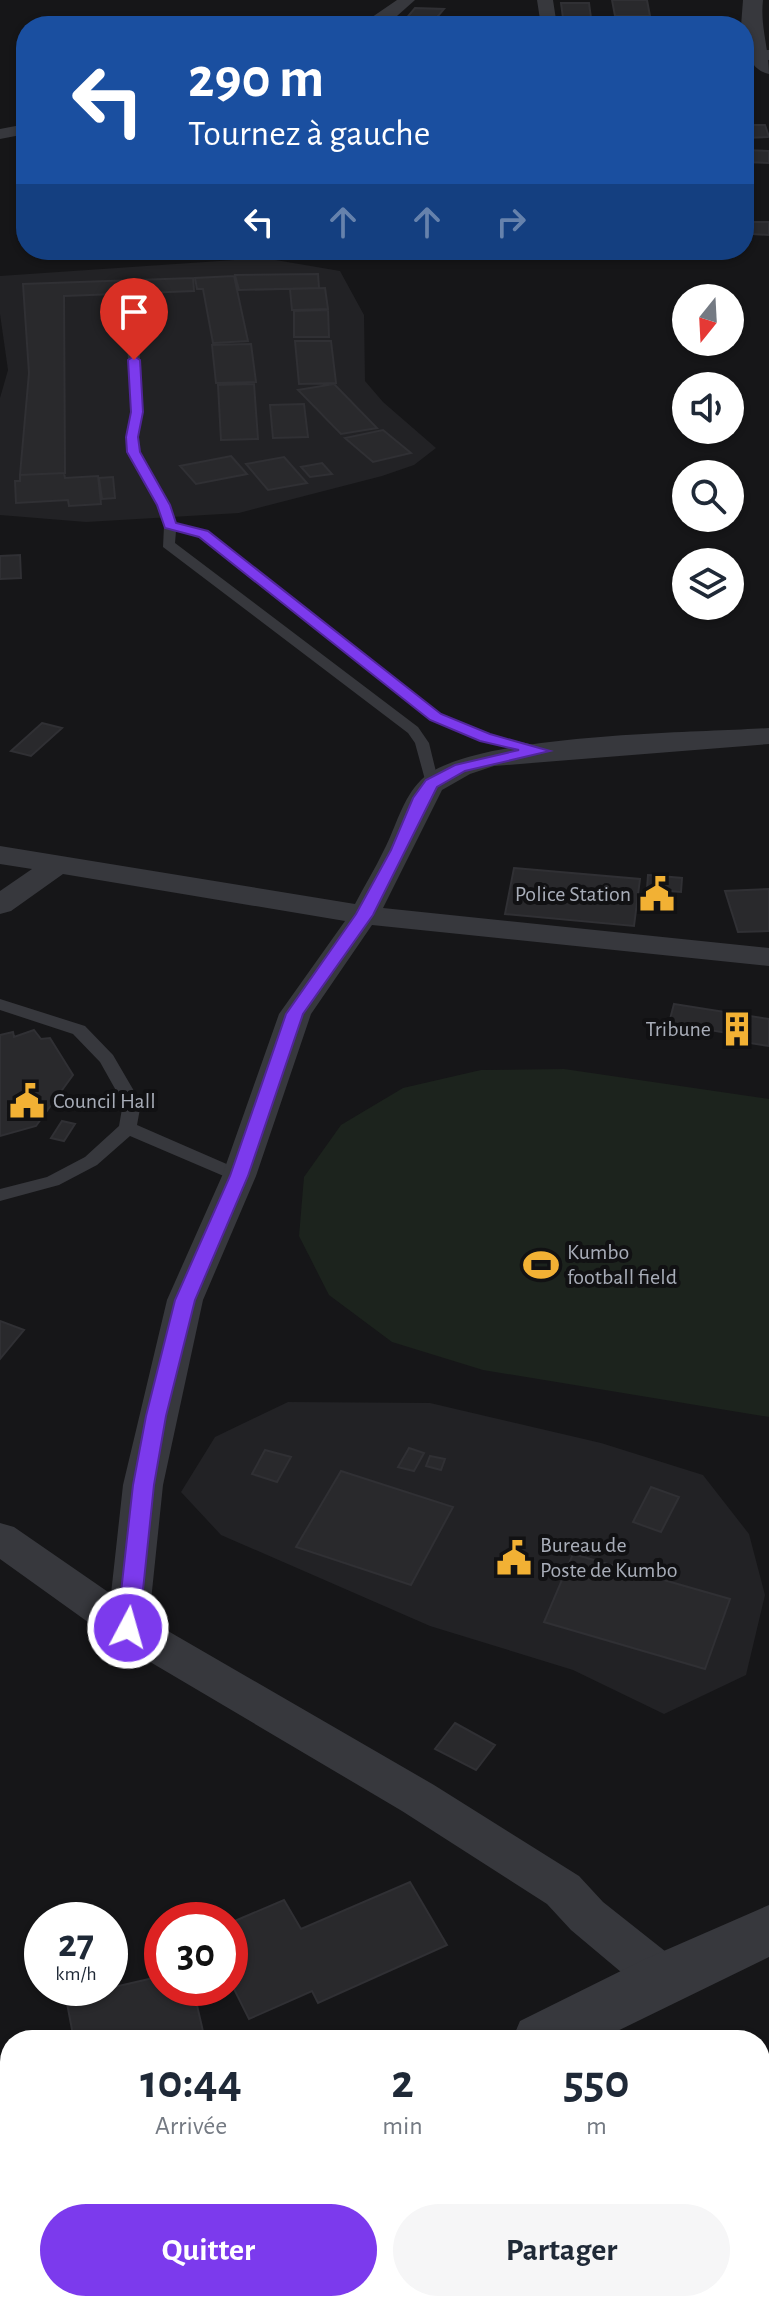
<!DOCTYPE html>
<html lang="fr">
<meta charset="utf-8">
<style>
body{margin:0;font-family:"Alegreya Sans",sans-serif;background:#f6f6f7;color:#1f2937;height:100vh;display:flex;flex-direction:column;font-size:30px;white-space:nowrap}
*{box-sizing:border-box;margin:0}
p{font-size:26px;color:#747a83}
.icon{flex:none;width:44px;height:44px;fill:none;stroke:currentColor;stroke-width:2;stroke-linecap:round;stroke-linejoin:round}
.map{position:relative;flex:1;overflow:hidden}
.details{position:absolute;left:0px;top:2030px;width:770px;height:282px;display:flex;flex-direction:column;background:#fff;border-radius:32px 32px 0 0;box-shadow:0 2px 6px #0004}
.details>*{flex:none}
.hud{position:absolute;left:16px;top:16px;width:738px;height:244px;border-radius:32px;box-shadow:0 2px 6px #0004;background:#1a4fa0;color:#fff;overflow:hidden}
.needle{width:52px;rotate:198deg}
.buttons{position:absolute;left:672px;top:284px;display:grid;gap:16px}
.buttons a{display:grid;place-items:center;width:72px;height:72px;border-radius:50%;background:#fff;box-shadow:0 2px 6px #0004;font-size:40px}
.speed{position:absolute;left:24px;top:1902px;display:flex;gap:16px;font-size:40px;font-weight:700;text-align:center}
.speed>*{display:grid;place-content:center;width:104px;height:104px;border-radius:50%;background:#fff;box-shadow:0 2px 6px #0004;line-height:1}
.speed small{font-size:20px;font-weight:400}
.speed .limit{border:12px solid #d22;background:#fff;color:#111}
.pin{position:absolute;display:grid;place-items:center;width:68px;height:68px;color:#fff;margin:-82px -34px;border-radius:50% 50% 50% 0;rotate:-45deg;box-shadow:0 0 8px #0007}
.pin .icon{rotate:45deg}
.me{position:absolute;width:88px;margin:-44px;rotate:6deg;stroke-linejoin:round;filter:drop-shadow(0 0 6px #0008)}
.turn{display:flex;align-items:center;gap:28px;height:168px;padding:0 40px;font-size:36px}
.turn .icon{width:104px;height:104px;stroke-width:2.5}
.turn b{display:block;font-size:56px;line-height:68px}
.lanes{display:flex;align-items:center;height:76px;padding:0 40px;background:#0003;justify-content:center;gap:40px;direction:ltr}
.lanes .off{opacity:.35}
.eta{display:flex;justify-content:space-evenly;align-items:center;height:136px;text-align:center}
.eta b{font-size:48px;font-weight:700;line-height:56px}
.button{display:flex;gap:16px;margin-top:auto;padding:16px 40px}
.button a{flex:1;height:92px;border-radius:48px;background:#7c3aed;color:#fff;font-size:32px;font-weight:700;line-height:92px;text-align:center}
.button a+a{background:#f6f6f7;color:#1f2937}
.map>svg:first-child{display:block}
</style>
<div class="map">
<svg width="769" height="2311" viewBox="0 0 769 2311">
<rect width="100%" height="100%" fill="#161618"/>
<path fill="#222225" d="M264,258L340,271L364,315L365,381L383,402L436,448L414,465L382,476L239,513L86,522L0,515V398L8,370L0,314V276Z
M288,1402L430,1403L601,1443L703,1475L749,1534L765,1595L746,1675L664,1714L573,1670L430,1626L221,1535L181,1492L215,1437Z"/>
<path fill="#1c231d" d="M564,1069L769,1099V1417L483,1370L392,1342L329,1295L299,1236L304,1177L341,1125L403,1088L481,1070Z"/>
<path fill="#29292c" stroke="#303034" stroke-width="2" d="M612,0H647L650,16H615Z
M561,3H589L591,18H563Z
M415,8L444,9L433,22L404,21Z
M744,125H765L769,137L744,138Z
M744,150L769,151V163L744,162Z
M751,222H769V235L752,234Z
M318,274L319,288L239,290L235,275Z
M234,276L248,341L213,343L203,289H197L195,278Z
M193,278L194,291L64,296L65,473L20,475L29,373L23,284Z
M325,288L328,309L292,310L290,289Z
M328,310L329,337H294V311Z
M295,341H331L336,383L299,384Z
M251,344L256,382L216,383L212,345Z
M254,384L258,439L221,440L218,385Z
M334,384L377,428L341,434L298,390Z
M304,404L308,437L273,438L270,405Z
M383,430L411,453L373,462L345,438Z
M231,456L247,474L196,484L180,466Z
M284,457L307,483L268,490L246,464Z
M322,463L332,474L310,477L301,467Z
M64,473L65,478L98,476L101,504L69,506L68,500L16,503L15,481H20V475Z
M113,477L115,498L102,499L99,478Z
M20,555L21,578L0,579V556Z
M42,723L62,728L31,756L11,751Z
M514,868L640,879L634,926L505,914Z
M648,875L682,878L681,892L647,889Z
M769,889V931L738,932L725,891Z
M674,1004L769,1019V1046L737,1041L739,1035L669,1023Z
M34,1030L41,1039L50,1038L73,1075L36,1126L0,1136V1035L13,1032L14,1037Z
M62,1121L75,1124L64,1141L51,1138Z
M0,1321L24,1330L0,1359Z
M409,1448L424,1453L414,1471L398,1467Z
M265,1450L291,1457L277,1482L252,1474Z
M430,1456L445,1459L441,1470L426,1466Z
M341,1471L453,1507L411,1585L296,1547Z
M651,1487L679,1497L661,1532L633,1522Z
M573,1554L730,1599L705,1669L544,1622Z
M455,1723L495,1745L476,1770L435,1749Z
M410,1882L447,1945L318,2003L312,1991L249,2019L230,1981V1923L284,1900L301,1929Z
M162,1976V1988H193L205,2040H74L66,1998Z
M760,2074L769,2087V2141L760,2145Z
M760,2161L769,2177V2212L760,2216Z
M223,2302H283L285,2311H225Z
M292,2302H423L426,2311H294Z"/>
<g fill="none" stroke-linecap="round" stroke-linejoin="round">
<path fill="#37383d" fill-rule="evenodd" d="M131,304L137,307L143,412L138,437L140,452L170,505L176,524L208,531L440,714L490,735L547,748V754L542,755L480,741L430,720L198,537L176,531L175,543L418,727L429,743L439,784L432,788L427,787L415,743L408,733L163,547L164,526L158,505L128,452L126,437L131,412L125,307Z
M0,999L85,1026L113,1055L141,1103L137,1125L245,1172L248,1176L245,1180H233L130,1136L97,1165L59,1185L0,1201V1189L47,1177L85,1157L119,1126L123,1103L100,1062L73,1034L0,1010Z"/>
<path fill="#37383d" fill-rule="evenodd" d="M397,0H415L388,24L359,26Z
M537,0H553L557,26H541Z
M769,50V60L744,61V51Z
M26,124V134L0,139V129Z
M769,728V744L494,766L470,774L442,790L383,908L769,948V966L372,925L311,1014L256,1176L203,1300L163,1485L149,1620L434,1785L579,1876L603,1902L680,1963L686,1978L680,1993L663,1999L646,1993L571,1930L547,1904L402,1811L113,1640L0,1559V1523L14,1527L111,1594L123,1485L167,1300L222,1176L279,1014L345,921L63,874L11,911L0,914V891L32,869L0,864V846L355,904C364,886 375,869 384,850C396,827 402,799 421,780C468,733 697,733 769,728Z"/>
<path fill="#37383d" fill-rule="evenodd" d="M743,0H763C760,27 769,48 769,74C747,69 744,45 744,26H741Z
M769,1905V1957L599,2040H512L520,2021L643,1960Z
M10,2216V2278L0,2281V2219Z"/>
</g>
<path fill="#7c3aed" stroke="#51269a" stroke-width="2" d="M134,356L140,360L143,412L138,437L140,452L170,505L176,523L208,531L441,714L490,734L550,751L465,771L437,787L373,915L303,1014L248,1176L195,1300L166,1416L154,1485L139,1628L136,1634H120L117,1628L133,1485L146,1416L175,1300L230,1176L286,1014L356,914L391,850L413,798L426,780L455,765L519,750L480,741L430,720L199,537L165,528L157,505L127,452L126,437L131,412L128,360Z"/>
<defs>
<g id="civic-bare" transform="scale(2.76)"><path d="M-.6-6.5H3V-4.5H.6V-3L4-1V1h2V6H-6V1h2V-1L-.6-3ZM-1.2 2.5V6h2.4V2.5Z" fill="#f2b134" stroke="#111113" stroke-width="2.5" paint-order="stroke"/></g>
<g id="building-bare" transform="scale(2.76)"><path d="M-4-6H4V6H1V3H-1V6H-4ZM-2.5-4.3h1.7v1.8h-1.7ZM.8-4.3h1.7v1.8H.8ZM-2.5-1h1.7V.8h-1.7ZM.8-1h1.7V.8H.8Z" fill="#f2b134" stroke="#111113" stroke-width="2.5" paint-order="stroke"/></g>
<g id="stadium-bare" transform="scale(2.76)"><path d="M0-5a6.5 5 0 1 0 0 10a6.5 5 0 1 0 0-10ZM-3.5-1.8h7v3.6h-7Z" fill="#f2b134" stroke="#111113" stroke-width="2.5" paint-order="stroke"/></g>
</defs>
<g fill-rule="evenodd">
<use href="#civic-bare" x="657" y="894"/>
<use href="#building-bare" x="737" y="1029"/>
<use href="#civic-bare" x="27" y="1101"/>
<use href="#stadium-bare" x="541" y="1265"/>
<use href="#civic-bare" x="514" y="1558"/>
</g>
<g text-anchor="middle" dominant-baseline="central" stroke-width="8" stroke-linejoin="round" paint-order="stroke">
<g font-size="22" fill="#a8adb8" stroke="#111113" text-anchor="start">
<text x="631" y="894" text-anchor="end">Police Station</text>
<text x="711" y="1029" text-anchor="end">Tribune</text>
<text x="53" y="1101">Council Hall</text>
<text x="567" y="1252">Kumbo<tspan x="567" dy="25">football field</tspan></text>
<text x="540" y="1545">Bureau de<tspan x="540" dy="25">Poste de Kumbo</tspan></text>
</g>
</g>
</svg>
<div class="buttons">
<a><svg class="needle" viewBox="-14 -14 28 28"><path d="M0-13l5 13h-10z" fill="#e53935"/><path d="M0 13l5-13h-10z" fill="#747a83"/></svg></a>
<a><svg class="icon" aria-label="sound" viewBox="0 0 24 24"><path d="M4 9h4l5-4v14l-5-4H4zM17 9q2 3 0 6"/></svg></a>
<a><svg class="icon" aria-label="search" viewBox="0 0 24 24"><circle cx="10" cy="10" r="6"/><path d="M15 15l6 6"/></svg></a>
<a><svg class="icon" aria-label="layers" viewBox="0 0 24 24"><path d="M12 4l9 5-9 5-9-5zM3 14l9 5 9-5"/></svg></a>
</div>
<div class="speed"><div>27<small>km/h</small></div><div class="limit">30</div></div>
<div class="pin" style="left:134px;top:360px;background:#d93025"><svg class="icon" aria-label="arrive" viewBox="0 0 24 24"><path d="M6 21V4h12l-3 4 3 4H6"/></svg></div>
<svg class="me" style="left:128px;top:1628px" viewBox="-20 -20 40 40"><circle r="17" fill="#7c3aed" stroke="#fff" stroke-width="3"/><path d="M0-11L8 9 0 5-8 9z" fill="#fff"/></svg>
<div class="hud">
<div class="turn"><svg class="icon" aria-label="left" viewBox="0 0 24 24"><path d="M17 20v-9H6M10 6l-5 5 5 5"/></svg><div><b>290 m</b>Tournez à gauche</div></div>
<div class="lanes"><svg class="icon" aria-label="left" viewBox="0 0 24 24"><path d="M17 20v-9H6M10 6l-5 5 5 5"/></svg><svg class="icon off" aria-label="ahead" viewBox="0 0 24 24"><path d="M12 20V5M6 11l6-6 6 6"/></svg><svg class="icon off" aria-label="ahead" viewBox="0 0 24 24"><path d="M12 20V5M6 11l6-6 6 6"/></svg><svg class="icon off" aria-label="right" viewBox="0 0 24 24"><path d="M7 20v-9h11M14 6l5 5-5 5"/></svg></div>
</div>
<section class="details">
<div class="eta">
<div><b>10:44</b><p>Arrivée</p></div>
<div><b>2</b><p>min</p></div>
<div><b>550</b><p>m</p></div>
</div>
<div class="button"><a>Quitter</a><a>Partager</a></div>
</section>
</div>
